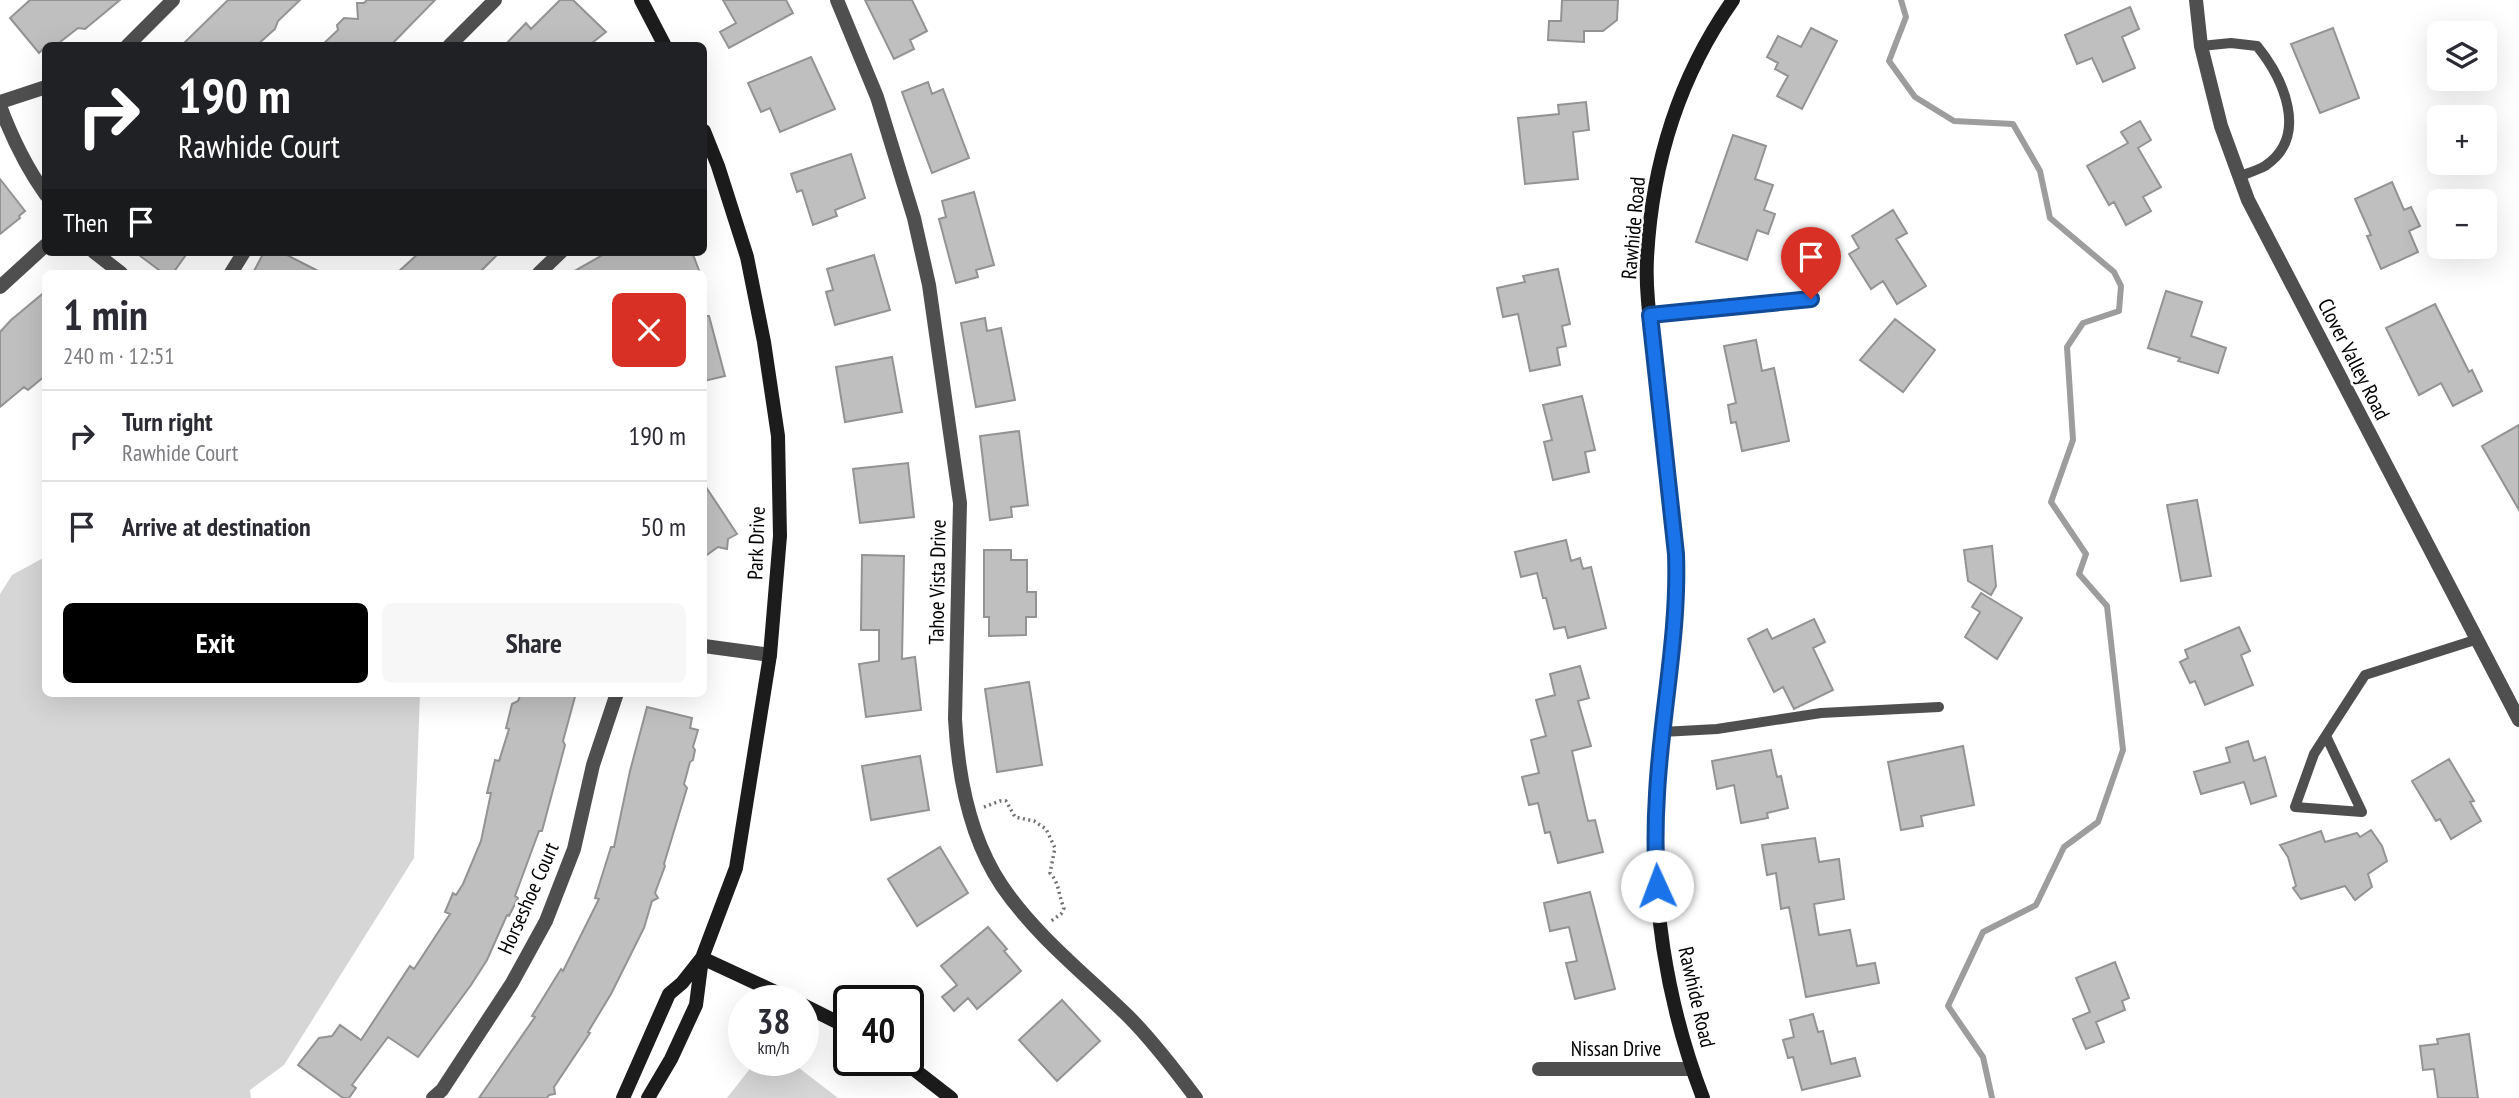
<!DOCTYPE html>
<meta charset="utf-8">
<style>
body{margin:0;font-family:"PT Sans Narrow",sans-serif;background:#f7f7f7;color:#2b2b33;height:100vh;display:flex;flex-direction:column;font-size:26px;white-space:nowrap}
*{box-sizing:border-box;margin:0}
p{font-size:23px;color:#7c7c81}
.icon{flex:none;width:38px;height:38px;fill:none;stroke:currentColor;stroke-width:2;stroke-linecap:round;stroke-linejoin:round}
.map{position:relative;flex:1;overflow:hidden}
.panel{position:absolute;left:42px;top:270px;width:665px;height:427px;display:flex;flex-direction:column;background:#fff;border-radius:10px;box-shadow:0 7px 28px #0002}
.panel>*{flex:none}
.guide{position:absolute;left:42px;top:42px;width:665px;height:214px;border-radius:10px;box-shadow:0 7px 28px #0002;background:#202124;color:#fff;overflow:hidden}
.fabs{position:absolute;left:2427px;top:21px;display:grid;gap:14px}
.fabs a{display:grid;place-items:center;width:70px;height:70px;border-radius:10px;background:#fff;box-shadow:0 7px 28px #0002;font-size:35px}
.speed{position:absolute;left:728px;top:985px;display:flex;gap:14px;font-size:35px;font-weight:700;text-align:center}
.speed>*{display:grid;place-content:center;width:91px;height:91px;border-radius:50%;background:#fff;box-shadow:0 7px 28px #0002;line-height:1}
.speed small{font-size:18px;font-weight:400}
.speed .limit{border:4px solid #111;border-radius:10px;background:#fff;color:#111}
.pin{position:absolute;display:grid;place-items:center;width:60px;height:60px;color:#fff;margin:-72px -30px;border-radius:50% 50% 50% 0;rotate:-45deg;box-shadow:0 0 7px #0007}
.pin .icon{rotate:45deg}
.me{position:absolute;width:77px;margin:-38px;rotate:358deg;stroke-linejoin:round;filter:drop-shadow(0 0 5px #0008)}
.turn{display:flex;align-items:center;gap:24px;height:147px;padding:0 21px;font-size:32px}
.turn .icon{width:91px;height:91px;stroke-width:2.5}
.turn b{display:block;font-size:49px;line-height:60px}
.then{display:flex;align-items:center;height:66px;padding:0 21px;background:#0003;gap:14px;font-size:26px}
.round{display:grid;place-items:center;flex:none;width:74px;height:74px;border-radius:10px;background:#f7f7f7}
.headline{display:flex;align-items:center;justify-content:space-between;height:119px;padding:0 21px}
h1{font-size:42px;font-weight:600;line-height:52px}
.primary-button{display:flex;gap:14px;margin-top:auto;padding:14px 21px}
.primary-button a{flex:1;height:80px;border-radius:10px;background:#000;color:#fff;font-size:28px;font-weight:600;line-height:80px;text-align:center}
.primary-button a+a{background:#f7f7f7;color:#2b2b33}
ul{padding:0;list-style:none}
li{display:flex;align-items:center;gap:21px;height:91px;padding:0 21px;border-top:2px solid #e1e1e2}
li div{flex:1}
li b{display:block;font-size:26px}
li em{font-style:normal}
.map>svg:first-child{display:block}
</style>
<div class="map">
<svg width="2519" height="1098" viewBox="0 0 2519 1098">
<rect width="100%" height="100%" fill="#fff"/>
<path fill="#d6d6d6" d="M45,557L46,693H420L414,858L284,1065L250,1090L251,1098H0V594L12,575Z
M756,1061H790L838,1098H727Z"/>
<g fill="none" stroke-linecap="round" stroke-linejoin="round">
<path stroke="#9d9d9d" stroke-width="6" d="M1901,0L1906,17L1889,61L1915,97L1954,121L2013,124L2040,171L2050,218L2114,272L2121,286L2119,311L2083,323L2067,347L2073,440L2051,502L2086,554L2079,574L2107,606L2123,750L2098,822L2064,847L2036,905L1983,932L1948,1006L1983,1057L1992,1098"/>
</g>
<path fill="#bfbfbf" stroke="#939393" stroke-width="2" d="M30,0H120L85,29L78,28L55,46H46L39,53L10,18Z
M228,0H300L278,21L275,29L256,46H181Z
M367,0H435L390,46H321L338,30L337,25L344,18L358,19L357,3H364Z
M560,0H573L606,32L588,46H504L526,23L531,29Z
M723,0H786L793,13L729,48L720,32L736,23Z
M865,0H912L927,31L910,40L914,49L894,59Z
M1562,0H1618L1617,20L1603,31H1584V42L1548,40L1549,21H1561Z
M2130,7L2139,29L2122,37L2135,68L2103,82L2092,58L2077,64L2065,35Z
M1811,28L1837,41L1802,109L1777,96L1788,76L1775,69L1778,63L1767,57L1778,36L1801,47Z
M2333,28L2359,98L2320,113L2291,44Z
M811,57L835,109L780,132L770,108L761,112L748,83Z
M928,82L932,94L943,89L969,158L932,173L902,92Z
M1586,102L1589,130L1573,132L1578,179L1525,184L1518,118L1559,114L1558,105Z
M2140,121L2151,140L2138,148L2161,187L2143,197L2151,211L2126,225L2114,202L2109,205L2087,166L2128,143L2121,132Z
M1733,135L1766,146L1755,179L1773,185L1764,210L1775,214L1768,234L1757,230L1747,260L1696,242Z
M851,154L865,198L835,210L837,216L813,225L802,190L797,192L791,174Z
M0,179L25,211L19,216L20,218L0,234Z
M2392,182L2404,210L2411,207L2420,226L2409,231L2418,252L2381,269L2367,236L2371,235L2355,199Z
M974,192L994,265L976,270L978,277L956,283L939,219L946,217L942,201Z
M1893,210L1907,233L1896,239L1926,286L1897,304L1883,281L1871,289L1849,254L1859,248L1852,236Z
M135,252H188L173,273H163Z
M264,252H281L322,273H253Z
M420,252H500L479,273H397Z
M608,252H692L700,273H571Z
M874,255L890,310L835,325L826,292L833,290L827,269Z
M1558,269L1570,324L1562,326L1566,346L1557,348L1560,365L1530,371L1518,314L1503,317L1497,288L1525,282L1523,276Z
M46,291V375L28,390L24,387L0,407V332L11,320Z
M2166,291L2202,302L2191,336L2226,348L2218,373L2178,361L2180,358L2148,348Z
M2435,304L2469,372L2472,370L2482,391L2453,406L2441,383L2419,395L2386,328Z
M704,316H709L725,376L704,381Z
M985,318L987,331L1001,328L1015,400L976,407L961,323Z
M1895,319L1935,350L1903,392L1860,360Z
M1756,340L1762,371L1774,368L1789,441L1742,451L1736,422L1731,423L1728,405L1736,403L1724,346Z
M892,357L902,412L845,422L836,367Z
M1582,396L1595,450L1585,452L1589,472L1553,480L1544,442L1552,440L1543,405Z
M2519,425V510L2482,446Z
M1019,431L1028,505L1011,507L1012,517L990,520L980,436Z
M908,463L914,517L860,523L853,469Z
M704,484L737,534L728,539L727,549L718,547L704,557Z
M2197,500L2211,576L2181,581L2167,505Z
M1566,540L1571,561L1580,558L1583,569L1591,567L1606,628L1568,638L1565,627L1554,629L1546,598H1543L1537,573L1521,577L1515,552Z
M1992,546L1996,586L1991,595L1968,581L1964,550Z
M984,550H1011V560H1027V592H1036V617H1026V635L989,636V617H984Z
M862,555L904,556L902,659L915,657L921,710L866,717L859,664L879,661V630H861Z
M1981,593L2022,618L1997,659L1965,637L1980,612L1972,607Z
M1814,619L1825,642L1813,648L1833,690L1794,709L1783,687L1774,692L1748,639L1767,629L1772,639Z
M2239,627L2250,651L2241,655L2253,685L2205,705L2195,681L2190,683L2180,662L2188,658L2185,650Z
M1580,666L1589,698L1578,701L1591,746L1572,751L1588,821L1595,820L1603,852L1558,863L1550,832L1545,833L1538,803L1529,805L1522,777L1539,773L1531,740L1546,736L1536,700L1555,695L1550,674Z
M1029,682L1042,765L997,772L985,689Z
M521,693H576L563,741L565,745L542,831H539L515,896L518,898L509,916L507,915L487,960L471,985L421,1053L418,1057L388,1037L352,1085L356,1088L349,1098H343L298,1065L319,1038L332,1036L340,1025L361,1040L410,966L414,969L450,914L445,912L453,893L456,895L463,884L481,841L491,793H487L495,760L499,761L509,729L506,728L512,704L518,701Z
M647,707L692,718L690,728L698,730L693,747L695,750L693,760L690,762L684,784L687,788L664,864L665,866L655,893L658,898L652,901L644,928L611,994L588,1032L590,1033L554,1087L555,1094L549,1095L547,1098H479L535,1017L532,1016L561,969L563,971L599,899L595,898L611,847H614L630,771Z
M2248,741L2254,761L2265,757L2276,796L2251,804L2244,782L2201,794L2194,772L2230,762L2226,748Z
M1963,746L1974,805L1921,816L1923,826L1901,830L1888,762Z
M1771,750L1777,777L1781,776L1788,808L1767,813L1768,818L1741,823L1734,785L1717,789L1712,761Z
M920,756L929,810L871,820L862,766Z
M2449,759L2474,801L2470,802L2481,821L2451,839L2440,819L2436,821L2412,781Z
M2371,830L2382,846L2387,861L2368,874L2372,887L2355,900L2345,886L2301,899L2293,888L2296,886L2288,857L2280,845L2321,831L2325,842L2357,833L2360,837Z
M1815,838L1819,862L1839,859L1844,899L1814,904L1819,935L1850,930L1857,966L1875,963L1879,983L1806,997L1789,907L1781,909L1776,873L1767,875L1762,845Z
M940,847L968,893L917,926L888,879Z
M1590,892L1615,989L1575,999L1566,963L1577,961L1569,927L1550,931L1544,903Z
M988,927L1007,949L1004,951L1021,971L977,1009L968,998L954,1011L942,997L957,985L941,966Z
M2115,962L2129,998L2122,1001L2125,1010L2096,1022L2104,1042L2086,1049L2073,1019L2090,1012L2076,978Z
M1062,1000L1100,1041L1057,1081L1019,1040Z
M1813,1014L1818,1032L1823,1031L1831,1064L1855,1058L1860,1076L1802,1090L1793,1057L1788,1058L1783,1040L1794,1037L1790,1020Z
M2469,1034L2478,1098H2438L2434,1069L2423,1070L2420,1046L2438,1044L2437,1039Z"/>
<g fill="none" stroke-linecap="round" stroke-linejoin="round">
<path stroke="#717171" stroke-width="3.5" stroke-dasharray="2 3.5" stroke-linecap="butt" d="M984,807L1000,801H1006L1015,817L1034,821L1046,829L1055,848L1050,873C1060,884 1058,895 1064,908L1061,914L1051,921"/>
<path stroke="#4f4f4f" stroke-width="10" d="M2201,46L2231,43L2257,46C2283,78 2310,136 2265,166C2258,170 2248,173 2240,176
M1662,732L1717,729L1821,713L1939,707
M2326,736L2362,812L2295,807L2314,754L2365,675L2478,639"/>
<path stroke="#4f4f4f" stroke-width="14" d="M837,0L877,97L914,218L929,285L960,503L955,719C958,776 969,837 1002,886C1036,936 1085,974 1128,1016C1153,1041 1175,1070 1196,1098
M2196,0L2201,46L2221,126L2248,200L2519,720
M127,46L173,0
M449,46L495,0
M0,102L46,87
M0,106C12,138 26,167 46,195
M94,252L121,273
M231,273L244,252
M539,273L561,252
M0,287L46,245
M1650,315L1811,299
M704,646L770,655
M1539,1069H1692
M433,1098L442,1090L512,983L546,921L574,849L593,765L617,693"/>
<path stroke="#1c1c1c" stroke-width="14" d="M641,0L665,46
M702,958L795,1001
M803,1005L849,1028
M902,1060L951,1098
M623,1098L669,994L682,983L701,959
M648,1098L671,1059L696,1005L702,958L736,868L770,655L780,536L778,436L764,342L747,257L718,166L704,131
M1703,1098C1666,1002 1650,897 1656,794C1662,713 1678,635 1676,554C1670,493 1663,431 1656,369C1652,333 1645,295 1647,258C1652,163 1678,78 1733,0"/>
</g>
<g fill="none" stroke-linecap="round" stroke-linejoin="round">
<g stroke="#114b97" stroke-width="18">
<path id="route" d="M1657,886C1655,855 1655,825 1657,794C1661,714 1679,635 1676,554L1650,315L1811,299"/>
</g>
<use href="#route" stroke="#1a73e8" stroke-width="12"/>
</g>
<g text-anchor="middle" dominant-baseline="central" stroke-width="5" stroke-linejoin="round" paint-order="stroke">
<g font-size="21" fill="#000" stroke="#fff">
<text transform="translate(1633 228) rotate(-85)">Rawhide Road</text>
<text transform="translate(2354 359) rotate(63)">Clover Valley Road</text>
<text transform="translate(756 543) rotate(-88)">Park Drive</text>
<text transform="translate(937 582) rotate(-89)">Tahoe Vista Drive</text>
<text transform="translate(528 898) rotate(-66)">Horseshoe Court</text>
<text transform="translate(1697 997) rotate(77)">Rawhide Road</text>
<text x="1616" y="1048">Nissan Drive</text>
</g>
</g>
</svg>
<div class="fabs">
<a><svg class="icon" aria-label="layers" viewBox="0 0 24 24"><path d="M12 4l9 5-9 5-9-5zM3 14l9 5 9-5"/></svg></a>
<a>+</a>
<a>−</a>
</div>
<div class="speed"><div>38<small>km/h</small></div><div class="limit">40</div></div>
<div class="pin" style="left:1811px;top:299px;background:#d93025"><svg class="icon" aria-label="arrive" viewBox="0 0 24 24"><path d="M6 21V4h12l-3 4 3 4H6"/></svg></div>
<svg class="me" style="left:1657px;top:886px" viewBox="-20 -20 40 40"><circle r="19" fill="#fff"/><path d="M0-13L10 11 0 6-10 11z" fill="#1a73e8"/></svg>
<div class="guide">
<div class="turn"><svg class="icon" aria-label="right" viewBox="0 0 24 24"><path d="M7 20v-9h11M14 6l5 5-5 5"/></svg><div><b>190 m</b>Rawhide Court</div></div>
<div class="then">Then<svg class="icon" aria-label="arrive" viewBox="0 0 24 24"><path d="M6 21V4h12l-3 4 3 4H6"/></svg></div>
</div>
<section class="panel">
<div class="headline"><div><h1>1 min</h1><p>240 m · 12:51</p></div><a class="round" style="background:#d93025;color:#fff"><svg class="icon" aria-label="close" viewBox="0 0 24 24"><path d="M6 6l12 12M18 6L6 18"/></svg></a></div>
<ul>
<li><svg class="icon" aria-label="right" viewBox="0 0 24 24"><path d="M7 20v-9h11M14 6l5 5-5 5"/></svg><div><b>Turn right</b><p>Rawhide Court</p></div><em>190 m</em></li>
<li><svg class="icon" aria-label="arrive" viewBox="0 0 24 24"><path d="M6 21V4h12l-3 4 3 4H6"/></svg><div><b>Arrive at destination</b></div><em>50 m</em></li>
</ul>
<div class="primary-button"><a>Exit</a><a>Share</a></div>
</section>
</div>
